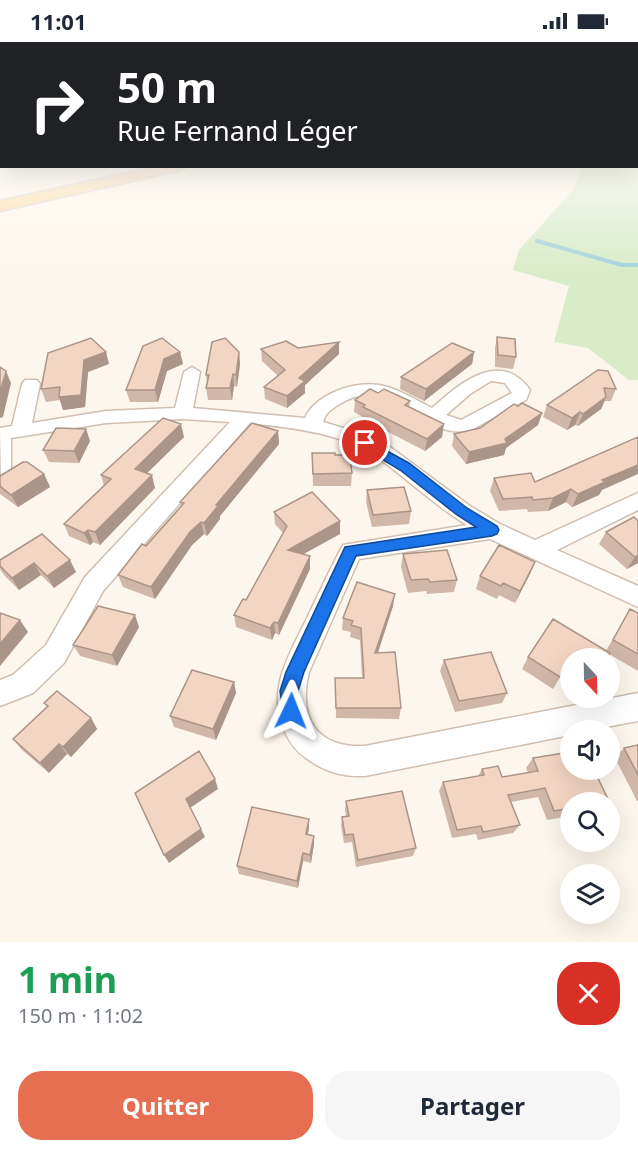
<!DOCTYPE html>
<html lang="fr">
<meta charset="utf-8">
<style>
body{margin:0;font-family:"Noto Sans",sans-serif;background:#f6f6f7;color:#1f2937;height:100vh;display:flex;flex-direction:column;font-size:22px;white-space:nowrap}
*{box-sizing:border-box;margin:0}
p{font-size:20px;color:#747a83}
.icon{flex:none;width:33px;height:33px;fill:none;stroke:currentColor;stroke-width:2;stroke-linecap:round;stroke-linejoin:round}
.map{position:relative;height:900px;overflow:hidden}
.panel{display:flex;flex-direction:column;background:#fff;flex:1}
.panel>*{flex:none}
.banner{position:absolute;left:0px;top:0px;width:639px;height:126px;box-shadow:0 6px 24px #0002;background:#202124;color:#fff;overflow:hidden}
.needle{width:39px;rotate:158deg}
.buttons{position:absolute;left:560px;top:606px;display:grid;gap:12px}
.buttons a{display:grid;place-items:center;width:60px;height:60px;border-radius:50%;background:#fff;box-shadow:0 6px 24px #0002;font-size:30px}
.pin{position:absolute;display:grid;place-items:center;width:51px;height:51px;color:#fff;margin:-26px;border:3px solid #fff;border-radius:50%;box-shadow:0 2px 6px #0007}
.me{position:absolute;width:66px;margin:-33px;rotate:2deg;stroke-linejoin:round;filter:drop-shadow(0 0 4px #0008)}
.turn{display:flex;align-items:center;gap:21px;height:126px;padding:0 18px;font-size:27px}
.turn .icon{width:78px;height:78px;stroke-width:2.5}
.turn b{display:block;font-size:42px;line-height:51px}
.round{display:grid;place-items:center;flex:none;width:63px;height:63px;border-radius:24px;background:#f6f6f7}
.overview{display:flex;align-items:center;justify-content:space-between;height:102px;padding:0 18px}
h1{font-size:36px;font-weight:700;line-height:45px;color:#1e9e55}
.primary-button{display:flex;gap:12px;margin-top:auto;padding:12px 18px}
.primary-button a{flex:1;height:69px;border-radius:24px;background:#e76f51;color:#fff;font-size:24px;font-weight:700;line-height:69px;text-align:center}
.primary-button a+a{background:#f6f6f7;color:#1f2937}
.status{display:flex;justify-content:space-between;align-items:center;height:42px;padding:0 30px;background:#fff;direction:ltr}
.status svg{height:16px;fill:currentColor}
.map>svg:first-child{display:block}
</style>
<div class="status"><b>11:01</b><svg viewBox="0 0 49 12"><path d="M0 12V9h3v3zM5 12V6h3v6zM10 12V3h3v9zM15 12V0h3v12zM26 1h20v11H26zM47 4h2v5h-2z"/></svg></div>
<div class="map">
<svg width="638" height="900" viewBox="0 0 638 900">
<rect width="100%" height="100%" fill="#fdf6ec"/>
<path fill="#d8ecc9" d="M638,104V338H629L588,306L554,300L569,244L513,228L519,208L573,148L583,125L638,124Z"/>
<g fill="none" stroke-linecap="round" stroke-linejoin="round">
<path stroke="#a5d3da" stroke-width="3" d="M0,159L20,155"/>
<path stroke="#a5d3da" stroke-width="4" d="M537,199L622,223H638"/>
<g stroke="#d1beb0" stroke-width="3">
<path id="street" d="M192,325L200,330L193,366L305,376C316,352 354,339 379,343C397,346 416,358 432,366C459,342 500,306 530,348L526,358L471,388C423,401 389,328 338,363C331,368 325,371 323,380L350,388L390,405L470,464L500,482L535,498L638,451V468L557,508L638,544V565L490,497L359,517L309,630C298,676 316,706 365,704L638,651V679L590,688H570V693L365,734C342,735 325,730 306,716C295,709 289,699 284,688C266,646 291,610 309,572C320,549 331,525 343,503L467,483C435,464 408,437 378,416C340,390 293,386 250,381L103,549L64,621L33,651L0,664V638L13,633L46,603L85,535L230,380L183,377L106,381L11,396V433L8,438L1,440L0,386L12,384L22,342L25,338H37L40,342L32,381L106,369L175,366L184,330ZM491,339L505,341L512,351L461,378L446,373L470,352Z"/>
</g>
<g stroke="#dad1cd" stroke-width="3">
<path id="primary" d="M158,124H188L181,128L0,169V159Z"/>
</g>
<use href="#street" fill="#fff" fill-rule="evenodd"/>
<use href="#primary" fill="#fbd9a5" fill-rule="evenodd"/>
</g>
<path fill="#d1b7a8" d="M497,295L516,315L513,327L495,325V306Z
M339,300V312L305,343V351L287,366L265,357L264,345L278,334L262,319L261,307L298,306Z
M180,310L183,322L167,329L158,360H130L126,348Z
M239,310L240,322L237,345L234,344L232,358H208L206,346L207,341L206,333Z
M474,310L472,322L424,359L400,347L401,335Z
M109,322L88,330L85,365L63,368L60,358L46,360L41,347Z
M598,328L616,347L611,359H605L601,367L578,384L575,383L567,388L543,375L547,363Z
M378,351L410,359L409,365L442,395L425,409L363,377V375L354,370L355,358Z
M518,364L542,371L538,383L506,406L504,413L466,422L452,404L454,392L480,386Z
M86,387L90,399L79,421L49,420L43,408Z
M278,389L279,402L220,474V477L207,494L204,492L192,503L155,557L123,545L118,533L181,464L180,460Z
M184,395L147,431L155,446L100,503L93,500L90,503L69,494L64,482L104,444L101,433Z
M312,411L335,413L352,431L351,444H313Z
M44,432L50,445L18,465L0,452V434Z
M494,436L535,440L602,448L599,453L572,465L566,460L548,469L528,470L527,467L499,469L490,449Z
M367,448L411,469L409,482L372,485L366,460Z
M274,470L340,492L303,512L310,514V527L279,593L275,591L272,598L236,585L234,573L246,558L283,491L275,482Z
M638,479V521L627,527L599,502L606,490Z
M42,492L76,530L54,546L41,533L19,548L4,533L0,527V518Z
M403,512L457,538L454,550L427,552L426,549L408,551L401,525Z
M530,532L515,561L499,553L497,557L476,547L480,534Z
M393,564L378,611L401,666L399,677L336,676L335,636H362L360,598L350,595L351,590L342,588L343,576Z
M630,567L638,571V629L609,612L607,616H570V630L565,627L553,647L522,627L528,615L606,609L623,579Z
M139,585L117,624L80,614L73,603Z
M444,618L507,651L502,661L455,670L440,629Z
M234,640L236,651L216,698L174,685L170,674Z
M44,661L91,676L97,687L71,715L67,712L49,731L22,708L13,697L47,665Z
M638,703V759H637L615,716L624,706Z
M533,716L609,759L607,760H570V774L547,778L538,755L511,760L520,783L513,791L478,798L476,792L452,796L439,749L443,740L478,734L482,727L502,735L528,731L526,726Z
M346,759L416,806L413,814L356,825L352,800L344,801L341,784L342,775L346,774L345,768Z
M309,786L308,792L314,802L311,821L303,819L298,846L239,832L237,824Z"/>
<path fill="#aa9588" d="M339,300V312L305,343V351L287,366V354L299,336Z
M106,310L109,322L88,330L85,365L63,368L59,355L84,318Z
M180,310L183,322L167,329L158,360L155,348L164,317Z
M239,310L240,322L237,345L236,333Z
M474,310L472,322L424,359L426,347Z
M6,329L11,341L3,375L0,376V351Z
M233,332L234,344L232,358L230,346Z
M606,355L601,367L578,384L583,372Z
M580,370L575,383L567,388L572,376Z
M542,371L538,383L506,406L504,413L466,422L469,410L505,397Z
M181,382L184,395L139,439L135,427Z
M444,382L442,395L425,409L427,397Z
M86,387L90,399L79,421L74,409Z
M278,389L279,402L220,474V477L207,494L204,481L216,463Z
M638,423V432L602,448L599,453L572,465L578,452L602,438Z
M44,432L50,445L18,465L11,453Z
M152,433L155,446L100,503L95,490Z
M571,447L566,460L548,469L553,456Z
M340,479V492L289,520L288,508Z
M201,480L204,492L192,503L155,557L151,545L190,490Z
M88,488L93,500L90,503L84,491Z
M638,513V521L627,527L635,515Z
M310,514V527L279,593L278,581Z
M70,518L76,530L54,546L47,534Z
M535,520L530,532L515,561L520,549Z
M34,521L41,533L19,548L12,536Z
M395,552L393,564L374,622L375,611Z
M135,573L139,585L117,624L112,613Z
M20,578L28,590L0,624V602Z
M274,580L275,591L272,598L270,586Z
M234,640L236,651L216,698L213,687Z
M91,676L97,687L71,715L63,705Z
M59,702L67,712L49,731L40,721Z
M215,737L218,747L190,766L186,757Z
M309,777V786L306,800V792Z
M201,787L205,795L169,821L164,813Z
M314,794V802L311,821L310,813Z
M303,811V819L298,846L297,839Z"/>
<path fill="#f3d5c3" stroke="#aa9588" stroke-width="1.5" d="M497,295L515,297L516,315L498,313Z
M91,296L106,310L84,318L81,353L59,355L60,345L41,347L48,311Z
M162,296L180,310L164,317L155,348H126L143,304Z
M225,296L239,310L236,333L233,332L230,346H206L209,333H206L212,300Z
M286,299L298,306L339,300L299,336L305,339L287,354L264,345L285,328L261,307Z
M452,301L474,310L426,347L401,335Z
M0,325L6,329L0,351Z
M598,328L608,329L616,347L604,346L606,355L583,372L580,370L572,376L547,363Z
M370,347L378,351L384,347L410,359L405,363L444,382L427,397L363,365L365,363L355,358Z
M522,361L542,371L505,397L507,401L469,410L454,392L480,386L514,362L518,364Z
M163,376L181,382L135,427L152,433L95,490L88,488L84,491L64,482L111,437L101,433Z
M252,381L278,389L216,463L218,464L204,481L201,480L190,490L151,545L118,533L142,502L146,504L184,461L180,460Z
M56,386L86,387L74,409L43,408Z
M638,395V423L602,438L605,440L578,452L571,447L553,456L533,458L532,455L503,457L494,436L531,431L535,440Z
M312,411H335V413H350L352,431L313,432Z
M23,420H27L44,432L11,453L0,444V434Z
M404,445L411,469L373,473L367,448Z
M312,450L340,479L288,508L310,514L278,581L274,580L270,586L234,573L243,557L246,558L287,484L274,470Z
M634,475L638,479V513L635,515L606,490Z
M42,492L70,518L47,534L34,521L12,536L0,524V518Z
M499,503L535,520L520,549L503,541L501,544L480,534Z
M447,508L457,538L430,540L428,537L411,538L403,512Z
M357,540L395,552L375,611L395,610L401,666H336L335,636H364L361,586L351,583L353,579L343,576Z
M98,564L135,573L112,613L73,603Z
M630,567L638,571V612L613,598Z
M0,571L20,578L0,602Z
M553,577L610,611L607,616H573L571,615L560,635L528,615Z
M491,610L507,651L459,659L444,618Z
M192,628L234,640L213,687L170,674Z
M57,649L91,676L63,705L59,702L40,721L13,697L48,664L44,661Z
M638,703V733L624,706Z
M199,709L215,737L186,757L201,787L164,813L135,751Z
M570,710V728H594L609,759L600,760H570V766L554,769L545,746L508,753L520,783L483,790L481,784L457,788L443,740L484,733L482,727L498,724L502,735L538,729L533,716Z
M402,749L416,806L358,818L353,792L345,793L342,775L349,774L346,759Z
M252,765L309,777L306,792L314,794L310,813L303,811L297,839L237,824Z"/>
<linearGradient id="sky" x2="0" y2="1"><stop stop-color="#97c7e8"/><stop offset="0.45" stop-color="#fefbf6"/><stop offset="1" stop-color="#fefbf6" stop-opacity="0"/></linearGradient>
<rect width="638" height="230" fill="url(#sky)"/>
<path fill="#1a73e8" stroke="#114b97" stroke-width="1.5" d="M365,397L409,421L467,466L497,484L499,488L497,492L492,494L356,514L304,630L298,649L300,669L297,676L291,678L284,676L280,649L286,630L345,505L476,485L457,473L400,428L360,404L358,401L360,398Z"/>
</svg>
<div class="buttons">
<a><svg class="needle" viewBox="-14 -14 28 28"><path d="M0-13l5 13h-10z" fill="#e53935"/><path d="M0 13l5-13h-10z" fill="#747a83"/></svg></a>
<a><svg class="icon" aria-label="sound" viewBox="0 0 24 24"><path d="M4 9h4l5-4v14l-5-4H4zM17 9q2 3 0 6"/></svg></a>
<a><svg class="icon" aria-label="search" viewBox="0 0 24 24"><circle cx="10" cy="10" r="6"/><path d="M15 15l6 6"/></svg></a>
<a><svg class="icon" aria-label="layers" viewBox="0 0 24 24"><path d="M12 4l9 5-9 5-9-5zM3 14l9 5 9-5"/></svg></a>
</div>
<div class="pin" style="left:365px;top:401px;background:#d93025"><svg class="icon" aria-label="arrive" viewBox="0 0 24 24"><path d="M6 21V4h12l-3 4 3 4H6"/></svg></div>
<svg class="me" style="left:291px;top:669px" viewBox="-20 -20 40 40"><path d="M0-17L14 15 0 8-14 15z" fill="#1a73e8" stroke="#fff" stroke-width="4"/></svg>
<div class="banner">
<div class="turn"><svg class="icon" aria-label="right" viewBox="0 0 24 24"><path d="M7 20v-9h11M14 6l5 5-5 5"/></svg><div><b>50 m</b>Rue Fernand Léger</div></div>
</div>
</div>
<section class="panel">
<div class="overview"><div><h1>1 min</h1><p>150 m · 11:02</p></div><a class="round" style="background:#d93025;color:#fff"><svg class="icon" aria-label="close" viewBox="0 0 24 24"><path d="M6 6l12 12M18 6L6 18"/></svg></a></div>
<div class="primary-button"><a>Quitter</a><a>Partager</a></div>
</section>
